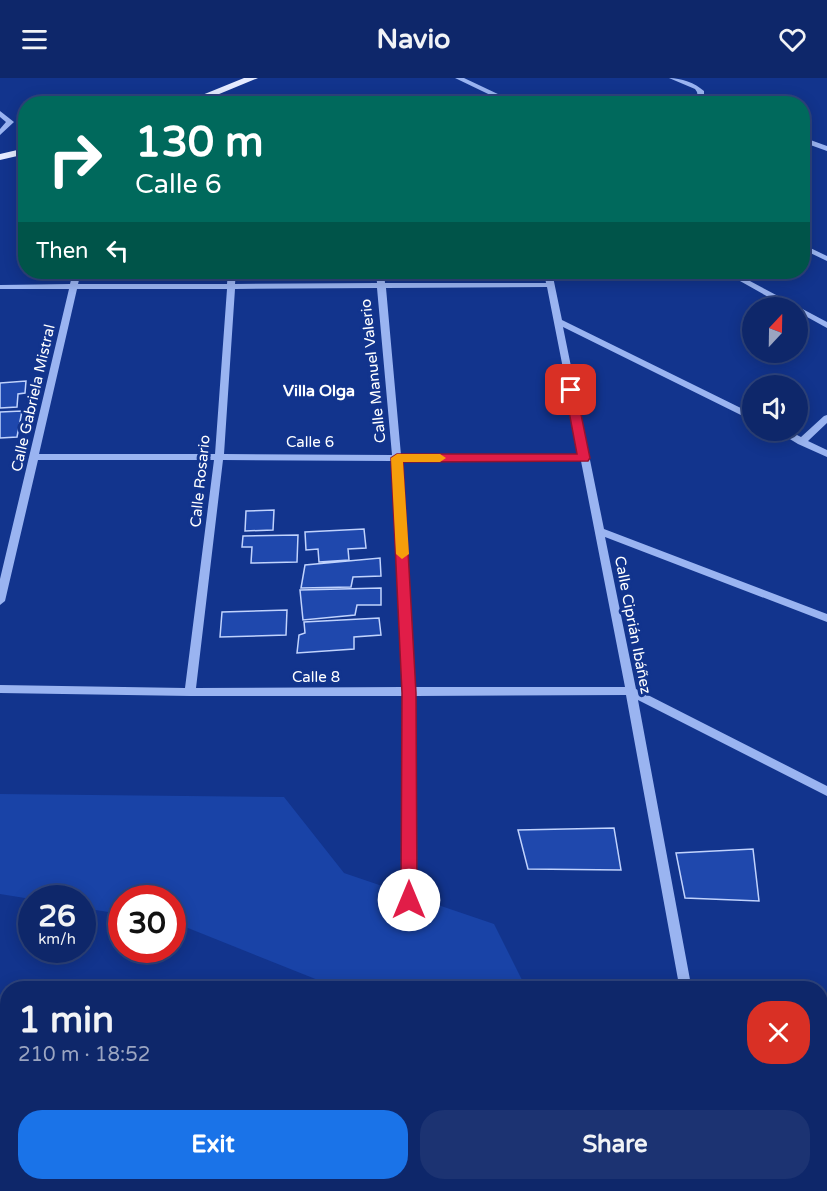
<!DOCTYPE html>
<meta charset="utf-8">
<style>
body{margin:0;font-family:"Varela Round",sans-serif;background:#1c3372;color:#f1f3f6;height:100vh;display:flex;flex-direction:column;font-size:22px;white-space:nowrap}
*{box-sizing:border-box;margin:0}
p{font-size:20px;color:#9ba5c1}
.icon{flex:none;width:33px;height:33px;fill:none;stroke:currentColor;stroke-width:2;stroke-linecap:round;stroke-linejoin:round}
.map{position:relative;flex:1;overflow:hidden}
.sheet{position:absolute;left:0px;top:903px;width:828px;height:210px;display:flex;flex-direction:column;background:#0e276a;border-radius:24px 24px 0 0;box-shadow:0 3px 15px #0003,0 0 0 2px #2e447e}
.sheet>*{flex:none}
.hud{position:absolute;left:18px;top:18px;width:792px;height:183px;border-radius:24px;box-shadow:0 3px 15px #0003,0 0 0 2px #2e447e;background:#00695c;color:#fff;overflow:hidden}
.needle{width:39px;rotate:22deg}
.buttons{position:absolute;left:742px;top:219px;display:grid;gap:12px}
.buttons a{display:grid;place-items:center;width:66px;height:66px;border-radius:50%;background:#0e276a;box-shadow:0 3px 15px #0003,0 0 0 2px #2e447e;font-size:30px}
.speed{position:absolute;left:18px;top:807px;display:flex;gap:12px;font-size:30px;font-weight:700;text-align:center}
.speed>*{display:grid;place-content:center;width:78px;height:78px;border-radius:50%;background:#0e276a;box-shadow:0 3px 15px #0003,0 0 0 2px #2e447e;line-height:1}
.speed small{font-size:15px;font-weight:400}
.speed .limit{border:9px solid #d22;background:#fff;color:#111}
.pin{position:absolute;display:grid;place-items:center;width:51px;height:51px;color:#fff;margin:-26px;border-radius:12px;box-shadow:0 3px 9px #0006}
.me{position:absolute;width:66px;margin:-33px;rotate:0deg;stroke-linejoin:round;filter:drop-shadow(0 0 4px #0008)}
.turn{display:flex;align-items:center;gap:21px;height:126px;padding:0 18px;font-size:27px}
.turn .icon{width:78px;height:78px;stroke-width:2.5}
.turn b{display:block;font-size:42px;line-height:51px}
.then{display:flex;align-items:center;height:57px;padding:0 18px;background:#0003;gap:12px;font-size:22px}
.round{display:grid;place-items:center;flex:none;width:63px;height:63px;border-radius:24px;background:#1c3372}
.summary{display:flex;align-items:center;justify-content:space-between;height:102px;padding:0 18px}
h1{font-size:36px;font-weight:700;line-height:45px}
.action{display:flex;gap:12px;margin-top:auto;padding:12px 18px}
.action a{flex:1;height:69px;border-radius:24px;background:#1a73e8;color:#fff;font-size:24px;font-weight:700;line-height:69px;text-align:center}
.action a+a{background:#1c3372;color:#f1f3f6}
header{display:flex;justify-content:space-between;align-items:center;height:78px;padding:0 18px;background:#0e276a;font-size:27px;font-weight:700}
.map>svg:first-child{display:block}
</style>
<header><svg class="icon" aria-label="menu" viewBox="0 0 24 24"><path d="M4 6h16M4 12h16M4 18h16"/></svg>Navio<svg class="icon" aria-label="heart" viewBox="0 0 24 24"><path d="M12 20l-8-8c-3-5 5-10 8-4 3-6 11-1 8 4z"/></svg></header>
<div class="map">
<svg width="827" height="1113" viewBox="0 0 827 1113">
<rect width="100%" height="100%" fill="#12348d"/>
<path fill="#1943a7" d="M0,716L284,719L344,795L494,846L526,910H338L173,844L172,820H122L121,836L83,830L82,820L31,821L0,816Z"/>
<path fill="#1f48ad" stroke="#c1d3fd" stroke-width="1.5" d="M26,303L25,315L18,316L17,329L0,330V305Z
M22,333L17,359L0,360V334Z
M274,432L273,452L245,453L246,433Z
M364,451L366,470L348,471L349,482L319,484L318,471L306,472L305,454Z
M298,457L297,484L251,485L252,469H242L243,458Z
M380,480L381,498L353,499L351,509L301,510L305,487Z
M381,510V527H357L355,537L303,542L300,512Z
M287,532L286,557L220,559L222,534Z
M379,540L381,557L354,559V571L297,575L299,557L305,555L304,544Z
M614,750L621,792L528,791L518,752Z
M753,771L759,823L685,820L676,775Z"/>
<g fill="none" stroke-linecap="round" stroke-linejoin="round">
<path fill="#9ab4f1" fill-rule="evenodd" d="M455,0H464L519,26H509Z
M669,0C681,0 695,5 704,13V18L720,26H710L698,20L697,14L695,11Z
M0,33L14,44L0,57V51L6,44L0,39Z
M802,59L827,68V73L802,64Z
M802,166L827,178V183L802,171Z
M73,194H81L78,206H227L228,194H236L235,206L377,205L376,194H384L385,205H546L544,194H552L562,242L753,336V343L563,249L604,451L827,536V544L605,459L636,611L827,708V718L638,622L691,907L690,910H680L679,907L626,617L414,618L415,822L413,826L409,827L405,826L403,822L404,618H190L0,615V607L185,610L214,382H38L5,523L0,527V501L69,211H0V207L70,206ZM547,209L580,377H401L386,210ZM377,210L392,377L224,376L235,211ZM77,211H227L215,376H39ZM223,382L392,383L403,609L196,610ZM402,383H581L625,609H414Z
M724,194H733L827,244V250L798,234V230H788Z
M827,337V345L808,363L827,372V379L798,366L775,352H787L801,359L824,338Z
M546,1106H560L562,1113H548Z"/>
<path fill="#e5ebff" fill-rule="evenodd" d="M244,0H258L195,26H180Z
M26,70V76L0,82V76Z"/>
</g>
<path fill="#e11d48" stroke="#92132f" stroke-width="1.5" d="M571,308L576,312L590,380L588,383L403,384L416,615L417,822L415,827L409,829L404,827L401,822L402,615L391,380L397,376H577L565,312Z"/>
<path fill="#f59e0b" d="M397,376H440L446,380L440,384H403L409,476L402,481L396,476L391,380Z"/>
<g text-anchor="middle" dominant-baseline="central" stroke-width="6" stroke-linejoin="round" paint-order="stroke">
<g font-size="15" fill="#fff" stroke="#12348d">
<text transform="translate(373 293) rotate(-96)">Calle Manuel Valerio</text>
<text transform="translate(33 320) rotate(-77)">Calle Gabriela Mistral</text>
<text x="310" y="364">Calle 6</text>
<text transform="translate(200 403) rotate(-84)">Calle Rosario</text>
<text transform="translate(633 547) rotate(79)">Calle Ciprián Ibáñez</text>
<text x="316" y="599">Calle 8</text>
</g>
<g font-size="16" font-weight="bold" fill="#fff" stroke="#12348d">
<text x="319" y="313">Villa Olga</text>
</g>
</g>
</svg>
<div class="buttons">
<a><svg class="needle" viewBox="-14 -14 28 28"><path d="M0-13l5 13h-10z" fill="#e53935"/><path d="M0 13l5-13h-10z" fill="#9ba5c1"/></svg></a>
<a><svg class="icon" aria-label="sound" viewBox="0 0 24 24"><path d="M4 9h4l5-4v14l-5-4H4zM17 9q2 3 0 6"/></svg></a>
</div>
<div class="speed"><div>26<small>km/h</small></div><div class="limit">30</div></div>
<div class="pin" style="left:571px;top:312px;background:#d93025"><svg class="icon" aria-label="arrive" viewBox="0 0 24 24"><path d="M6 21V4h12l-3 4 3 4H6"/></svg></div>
<svg class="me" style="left:409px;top:822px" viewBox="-20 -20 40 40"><circle r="19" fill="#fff"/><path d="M0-13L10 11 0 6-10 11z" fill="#e11d48"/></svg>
<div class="hud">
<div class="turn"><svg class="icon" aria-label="right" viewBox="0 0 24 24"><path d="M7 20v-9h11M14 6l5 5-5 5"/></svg><div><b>130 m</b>Calle 6</div></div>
<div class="then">Then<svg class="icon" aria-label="left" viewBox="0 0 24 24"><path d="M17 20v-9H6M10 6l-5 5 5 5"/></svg></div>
</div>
<section class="sheet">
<div class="summary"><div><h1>1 min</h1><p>210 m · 18:52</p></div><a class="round" style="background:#d93025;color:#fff"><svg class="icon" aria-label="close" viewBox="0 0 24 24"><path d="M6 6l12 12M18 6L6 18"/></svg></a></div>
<div class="action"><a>Exit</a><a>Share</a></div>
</section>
</div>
